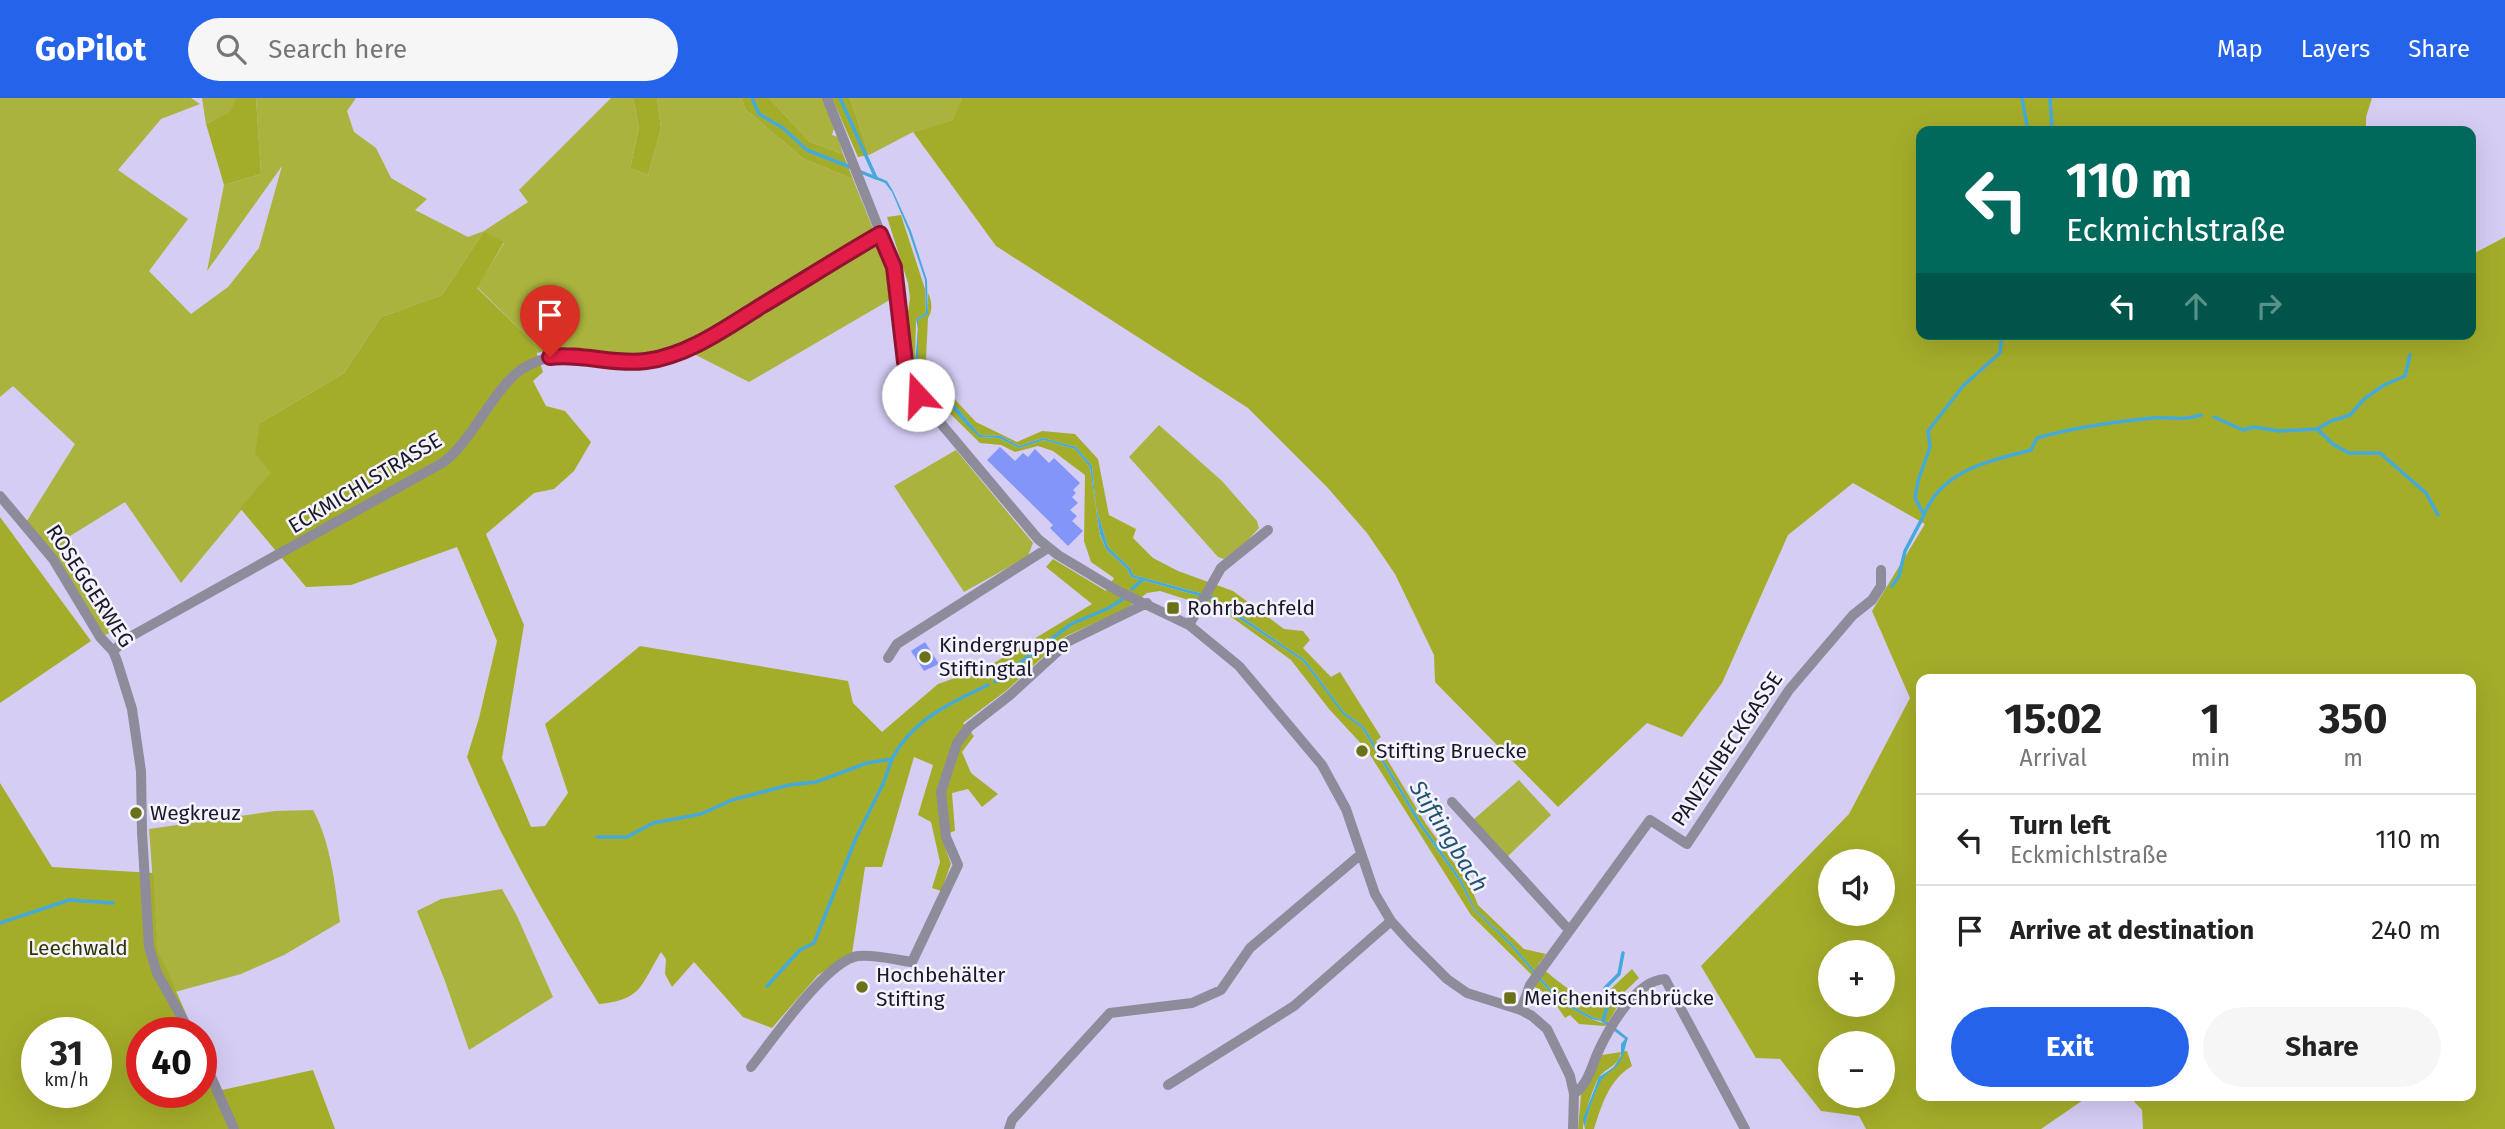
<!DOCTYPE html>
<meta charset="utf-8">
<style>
body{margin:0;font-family:"Fira Sans",sans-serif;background:#f6f6f6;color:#222;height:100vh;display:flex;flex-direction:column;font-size:26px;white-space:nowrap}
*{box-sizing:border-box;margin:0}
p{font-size:23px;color:#767676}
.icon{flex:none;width:38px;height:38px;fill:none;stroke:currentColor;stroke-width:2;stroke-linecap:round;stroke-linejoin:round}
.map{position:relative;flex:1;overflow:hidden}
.details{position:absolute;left:1916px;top:576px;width:560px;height:427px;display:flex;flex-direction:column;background:#fff;border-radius:14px;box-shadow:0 7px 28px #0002}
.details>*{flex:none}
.top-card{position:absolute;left:1916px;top:28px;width:560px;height:214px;border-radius:14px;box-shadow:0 7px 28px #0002;background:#00695c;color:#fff;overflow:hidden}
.fabs{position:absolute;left:1818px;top:751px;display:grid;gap:14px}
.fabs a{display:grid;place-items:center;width:77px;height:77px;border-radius:50%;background:#fff;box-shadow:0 7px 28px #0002;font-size:35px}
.speed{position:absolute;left:21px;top:919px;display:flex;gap:14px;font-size:35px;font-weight:700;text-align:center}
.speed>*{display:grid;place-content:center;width:91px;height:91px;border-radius:50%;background:#fff;box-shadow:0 7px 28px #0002;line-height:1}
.speed small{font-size:18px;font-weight:400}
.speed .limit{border:10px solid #d22;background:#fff;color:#111}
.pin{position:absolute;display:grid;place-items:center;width:60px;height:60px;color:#fff;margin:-72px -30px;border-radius:50% 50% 50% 0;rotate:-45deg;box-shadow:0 0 7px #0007}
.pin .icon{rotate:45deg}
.me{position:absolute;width:77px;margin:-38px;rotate:340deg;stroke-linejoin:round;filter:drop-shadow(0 0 5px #0008)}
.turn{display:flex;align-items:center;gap:24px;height:147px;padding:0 35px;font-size:32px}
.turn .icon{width:91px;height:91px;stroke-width:2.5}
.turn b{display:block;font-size:49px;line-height:60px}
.lanes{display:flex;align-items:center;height:66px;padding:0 35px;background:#0003;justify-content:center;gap:35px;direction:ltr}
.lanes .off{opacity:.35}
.eta{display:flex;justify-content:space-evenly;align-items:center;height:119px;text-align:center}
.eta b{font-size:42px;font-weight:700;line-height:49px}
.action{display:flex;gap:14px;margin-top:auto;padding:14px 35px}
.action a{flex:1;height:80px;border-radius:42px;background:#2563eb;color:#fff;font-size:28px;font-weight:700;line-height:80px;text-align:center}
.action a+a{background:#f6f6f6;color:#222}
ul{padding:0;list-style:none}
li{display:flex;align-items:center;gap:21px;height:91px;padding:0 35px;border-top:2px solid #e0e0e0}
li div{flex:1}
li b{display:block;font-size:26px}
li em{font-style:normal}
header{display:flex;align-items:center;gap:42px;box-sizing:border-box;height:98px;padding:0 35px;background:#2563eb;color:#fff}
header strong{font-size:33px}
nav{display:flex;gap:38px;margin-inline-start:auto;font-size:24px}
.search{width:490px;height:63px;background:#f6f6f6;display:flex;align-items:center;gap:18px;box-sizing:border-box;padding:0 24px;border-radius:38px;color:#767676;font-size:26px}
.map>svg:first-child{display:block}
</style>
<header>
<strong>GoPilot</strong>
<div class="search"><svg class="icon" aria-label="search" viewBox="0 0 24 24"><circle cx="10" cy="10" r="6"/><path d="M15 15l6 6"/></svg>Search here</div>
<nav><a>Map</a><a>Layers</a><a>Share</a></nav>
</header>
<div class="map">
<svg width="2505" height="1031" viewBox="0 0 2505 1031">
<rect width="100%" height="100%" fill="#d5cdf4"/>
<path fill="#a9b33d" d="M0,0H191L200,6L161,21L118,72L188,121L149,173L191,216L228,189L259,150L282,68L207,173L224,87L261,76L256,0H356L347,13L354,34L376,50L391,80L427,101L415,112L468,139L484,133L528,104L519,92L611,0H633L639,30L630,70L648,77L661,30L657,0H742L745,11L804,61L853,81L886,163L893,200L749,284L678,248L651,257L614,256L567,249L536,255L533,244L477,189L504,145L484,133L442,197L381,219L344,275L260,325L272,375L181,485L125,404L70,438L73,448L117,532L100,539L25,426L75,346L13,288L0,299Z
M202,0H238L231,14L206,26Z
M769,0H823L835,27L832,37L838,39L843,56L810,44Z
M850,0H962L954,22L913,34L869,57Z
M1159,327L1222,383L1257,423L1259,430L1247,443L1224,461L1218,459L1129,359Z
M956,352L1033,445L1028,458L964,494L894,388Z
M1519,682L1551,717L1507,759L1473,722Z
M313,712C331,745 335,787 340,824L284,857L241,876L175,894L158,852L149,731L275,713Z
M502,791L517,818L553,899L469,952L445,883L417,813L441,801Z"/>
<path fill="#a4ad2a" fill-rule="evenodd" d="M237,0H256L261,76L224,87L206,26L230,14Z
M633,0H657L661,30L648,77L630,70L639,30Z
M742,0H769L810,44L843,56L853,81L804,61L745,11Z
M832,0H850L869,57L858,59Z
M962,0H2372L2366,19V33H1922V236H2471V157L2505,139V1031H2143L2142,1012L2129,998H2471V581H1922V998H2089L2041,1031H1866L1859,1018L1821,1013L1780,961L1756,960L1701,868L1849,716L1910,600L1872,513L1925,426L1853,385L1788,437L1722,585L1682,639L1647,625L1558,709L1435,584L1434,557L1395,476L1367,435L1327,389L1248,310L996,148L913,34L953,22ZM1830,763H1883V816H1830ZM1830,854H1883V906H1830ZM1830,945H1883V998H1830Z
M901,117L925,191L926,215L916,221L915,264L979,339L999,340L1019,350L1044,342L1075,351L1090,369L1100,437L1106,451L1128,472L1131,479L1210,501L1303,563L1343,615L1362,630L1420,728L1460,784L1474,812L1509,846L1558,903L1591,921L1606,926L1605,928L1579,926L1570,917L1565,920L1550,898L1533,888L1537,882L1471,817L1367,652L1329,611L1291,562L1223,513L1160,493L1147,495L1126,511L1066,538L1007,592L963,625L974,638L962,654L971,675L998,696L982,709L968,691L952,695L955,733L941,737L951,766L941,793L932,790L940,764L931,724L918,717L933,667L914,659L882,769H865L852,856L818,877L772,930L743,919L694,864L672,889L665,876L666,861L661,854C640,889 641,902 599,906C550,827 502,744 467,659L479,620L497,543L457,449L351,487L306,489L240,410L271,375L255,355L260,325L344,275L381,219L442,197L484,133L504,144L477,190L533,244L543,274L533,283L546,308L565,313L591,344L574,373L554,391L534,395L486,436L524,527L502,660L531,729L545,728L568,695L545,626L640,548L848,583L853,605L882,634L938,586L989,568L1092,506L1046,469L1053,461L1106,493L1114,480L1091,464L1084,443L1085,377L1053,353L1038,348L1015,354L1001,347L980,345L921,287L911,265L906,228L910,200L908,185L887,119Z
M928,195C932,203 933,212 928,220L926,260L945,291L976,324L1017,344L1042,333L1075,336L1098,361L1109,417L1136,431L1133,440L1153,460L1178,473L1233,493L1284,531L1303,533L1310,542L1303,550L1331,579L1340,574L1381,639L1376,643L1426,726L1470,787L1478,807L1524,851L1546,856L1538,867C1555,880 1577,902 1599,902L1632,871L1639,880L1618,900L1621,903L1608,924L1592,919L1559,901L1510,844L1475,811L1462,783L1422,726L1364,629L1344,614L1305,562L1211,498L1133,477L1131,471L1108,449L1096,409L1092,368L1076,349L1043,340L1019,348L1001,338L980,337L917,263L918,222L928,216Z
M0,419L91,543L0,605Z
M0,685L52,769L153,775L158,852L194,934H142V994H201V949L222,992L313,972L335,1031H0ZM37,934H96V994H37Z
M1623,953H1627L1632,968C1609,982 1602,1006 1594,1031H1585C1585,1021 1597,986 1603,979C1613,969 1617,968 1623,953Z
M1621,954C1619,968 1609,968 1600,978C1594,985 1583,1022 1583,1031H1578L1581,997L1602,957Z"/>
<path fill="#44a9db" d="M875,78L887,83L893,93L911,133L927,182L928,216L918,222V263L980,337L1001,338L1019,348L1043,340L1076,349L1092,368L1096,409L1108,449L1131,471L1133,477L1211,498L1305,562L1344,614L1364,629L1422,726L1462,783L1475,811L1510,844L1559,901L1592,919L1608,924L1628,940C1626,945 1624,956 1622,960C1618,970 1609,973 1603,980C1597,987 1585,1021 1585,1031L1583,1021L1599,979L1614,969L1621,958V946L1625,941L1601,923L1591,921L1558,903L1509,846L1474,812L1460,784L1420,728L1362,630L1343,616L1303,563L1210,501L1131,479L1128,472L1106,451L1100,436L1090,369L1075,351L1044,342L1019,350L999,340L979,339L963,323L915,264L918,231L916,221L926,215L925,182L909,134L892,94L885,85L875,81Z"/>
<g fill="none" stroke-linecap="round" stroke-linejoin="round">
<path stroke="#44a9db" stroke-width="3.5" d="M752,0L759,16L783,30L807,52L850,69
M840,0L876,80
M2022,0L2028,33
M2050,33L2052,29L2050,0
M861,74L876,80
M2214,319L2243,332L2254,329L2279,333L2317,331L2331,323L2350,317L2364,301L2384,287L2405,278L2410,257
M2317,331L2334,347L2349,355H2380L2426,395L2438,417
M1924,417C1941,372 1990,363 2031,352L2037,340C2075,329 2113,324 2152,320C2173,318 2178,324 2201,317
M1892,488L1899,478L1905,453L1924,417L1915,400L1918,383L1930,349L1928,333L1963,288L2000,255L2002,236
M1132,491L1143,481
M995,584L1071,526L1109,510L1124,500
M597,739H627L653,725L701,716L732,702L789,687L816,684L867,665L892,661C912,622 950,605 988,587
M0,825L69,802L113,805
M767,888L800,852L814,845L856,740L883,686L892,661
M1603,922L1607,910L1605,890L1619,876L1623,855"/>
</g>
<path fill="#8295f9" d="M1000,349L1015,363L1023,355L1028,359L1035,351L1049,365L1054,360L1080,385L1073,392L1076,395L1072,399L1078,405L1070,412L1077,418L1072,423L1083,433L1068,448L1050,430L1053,427L987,362Z
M925,544L939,566L924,573L911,553Z"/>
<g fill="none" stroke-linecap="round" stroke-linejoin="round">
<path stroke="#8e8b9b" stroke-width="10" d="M827,0L894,169L905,264L913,288L938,322L1038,441L1058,457L1118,493L1189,527L1239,568L1322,667L1346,711L1375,796L1391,823L1410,844L1447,881L1467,895L1521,912L1532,918L1547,931L1570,978L1574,996L1573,1031
M0,398L53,461L100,539L113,553L117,563L132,611L141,673L142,734L149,849L157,875L190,934
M1189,527L1221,470L1268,432
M113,553L128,540L444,364C476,338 492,292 522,271C567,241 619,273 668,258C696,250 723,231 748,216C792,189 836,161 880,136
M888,560L897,546L1048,450
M1452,704L1569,832
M1521,912L1530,887L1650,722L1687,746L1789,592L1853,517L1872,502L1881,488V472
M201,956L234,1031
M751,969C771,944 827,862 858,858C875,856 896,862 912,864L958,767L946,739L941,694L957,645L969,629L1010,597L1069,543L1147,505
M1168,987L1294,908L1391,823
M1574,996C1588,986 1591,970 1598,954C1609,930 1636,882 1665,881L1745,1031
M1009,1031L1012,1022L1110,915L1192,905L1221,892L1250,850L1360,757"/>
</g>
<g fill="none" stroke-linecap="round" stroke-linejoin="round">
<g stroke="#92132f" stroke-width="18">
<path id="route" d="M550,259C582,255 613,267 646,263C687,258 726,230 761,208C801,184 840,159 880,136L894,169L905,264L918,297"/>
</g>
<use href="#route" stroke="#e11d48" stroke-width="12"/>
</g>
<g fill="#6a7118" stroke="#f4f3ff" stroke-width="2.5">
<rect x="1166" y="503" width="14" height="14" rx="3.5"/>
<circle cx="925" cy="559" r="7"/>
<circle cx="1362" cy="653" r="7"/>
<circle cx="136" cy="715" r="7"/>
<circle cx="862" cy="889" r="7"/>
<rect x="1503" y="893" width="14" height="14" rx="3.5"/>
</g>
<g text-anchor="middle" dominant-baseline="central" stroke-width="5" stroke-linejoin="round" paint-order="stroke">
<g font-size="21" fill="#1c1926" stroke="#f4f3ff">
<text transform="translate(365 385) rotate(-31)">ECKMICHLSTRASSE</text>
<text transform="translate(90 488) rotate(57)">ROSEGGERWEG</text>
<text transform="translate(1727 651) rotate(-56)">PANZENBECKGASSE</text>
</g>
<g font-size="21" fill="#1c1926" stroke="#f4f3ff" text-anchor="start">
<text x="1187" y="510">Rohrbachfeld</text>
<text x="939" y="547">Kindergruppe<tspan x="939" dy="24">Stiftingtal</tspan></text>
<text x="1376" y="653">Stifting Bruecke</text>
<text x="150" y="715">Wegkreuz</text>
<text x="876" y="877">Hochbehälter<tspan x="876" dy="24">Stifting</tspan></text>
<text x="1524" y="900">Meichenitschbrücke</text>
</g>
<g font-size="21" fill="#323500" stroke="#f4f3ff">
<text x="78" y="850">Leechwald</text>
</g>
<g font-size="23" font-style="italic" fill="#1f546f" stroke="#f4f3ff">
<text transform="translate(1449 738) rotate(58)">Stiftingbach</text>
</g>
</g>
</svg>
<div class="fabs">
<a><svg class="icon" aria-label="sound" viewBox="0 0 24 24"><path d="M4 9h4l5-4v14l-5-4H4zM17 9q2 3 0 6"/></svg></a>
<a>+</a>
<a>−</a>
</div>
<div class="speed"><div>31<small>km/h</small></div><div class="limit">40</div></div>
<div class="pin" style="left:550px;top:259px;background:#d93025"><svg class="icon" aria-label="arrive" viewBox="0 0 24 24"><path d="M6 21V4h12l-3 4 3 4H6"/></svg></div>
<svg class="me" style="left:918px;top:297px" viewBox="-20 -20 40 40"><circle r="19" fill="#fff"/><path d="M0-13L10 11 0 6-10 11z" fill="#e11d48"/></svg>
<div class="top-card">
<div class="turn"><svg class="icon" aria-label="left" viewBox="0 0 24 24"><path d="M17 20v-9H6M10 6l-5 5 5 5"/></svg><div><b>110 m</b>Eckmichlstraße</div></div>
<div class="lanes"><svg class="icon" aria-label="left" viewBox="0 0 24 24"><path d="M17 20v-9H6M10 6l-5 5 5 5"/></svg><svg class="icon off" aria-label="ahead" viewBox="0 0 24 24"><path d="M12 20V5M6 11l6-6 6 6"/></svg><svg class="icon off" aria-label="right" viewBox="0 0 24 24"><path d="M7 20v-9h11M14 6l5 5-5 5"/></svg></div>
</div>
<section class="details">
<div class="eta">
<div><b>15:02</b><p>Arrival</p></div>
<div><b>1</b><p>min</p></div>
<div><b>350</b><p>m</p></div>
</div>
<ul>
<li><svg class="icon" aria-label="left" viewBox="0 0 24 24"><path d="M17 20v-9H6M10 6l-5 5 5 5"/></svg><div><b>Turn left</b><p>Eckmichlstraße</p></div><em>110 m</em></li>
<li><svg class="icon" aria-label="arrive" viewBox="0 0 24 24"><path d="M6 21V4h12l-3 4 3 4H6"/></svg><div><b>Arrive at destination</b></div><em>240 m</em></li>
</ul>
<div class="action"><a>Exit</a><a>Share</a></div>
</section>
</div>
